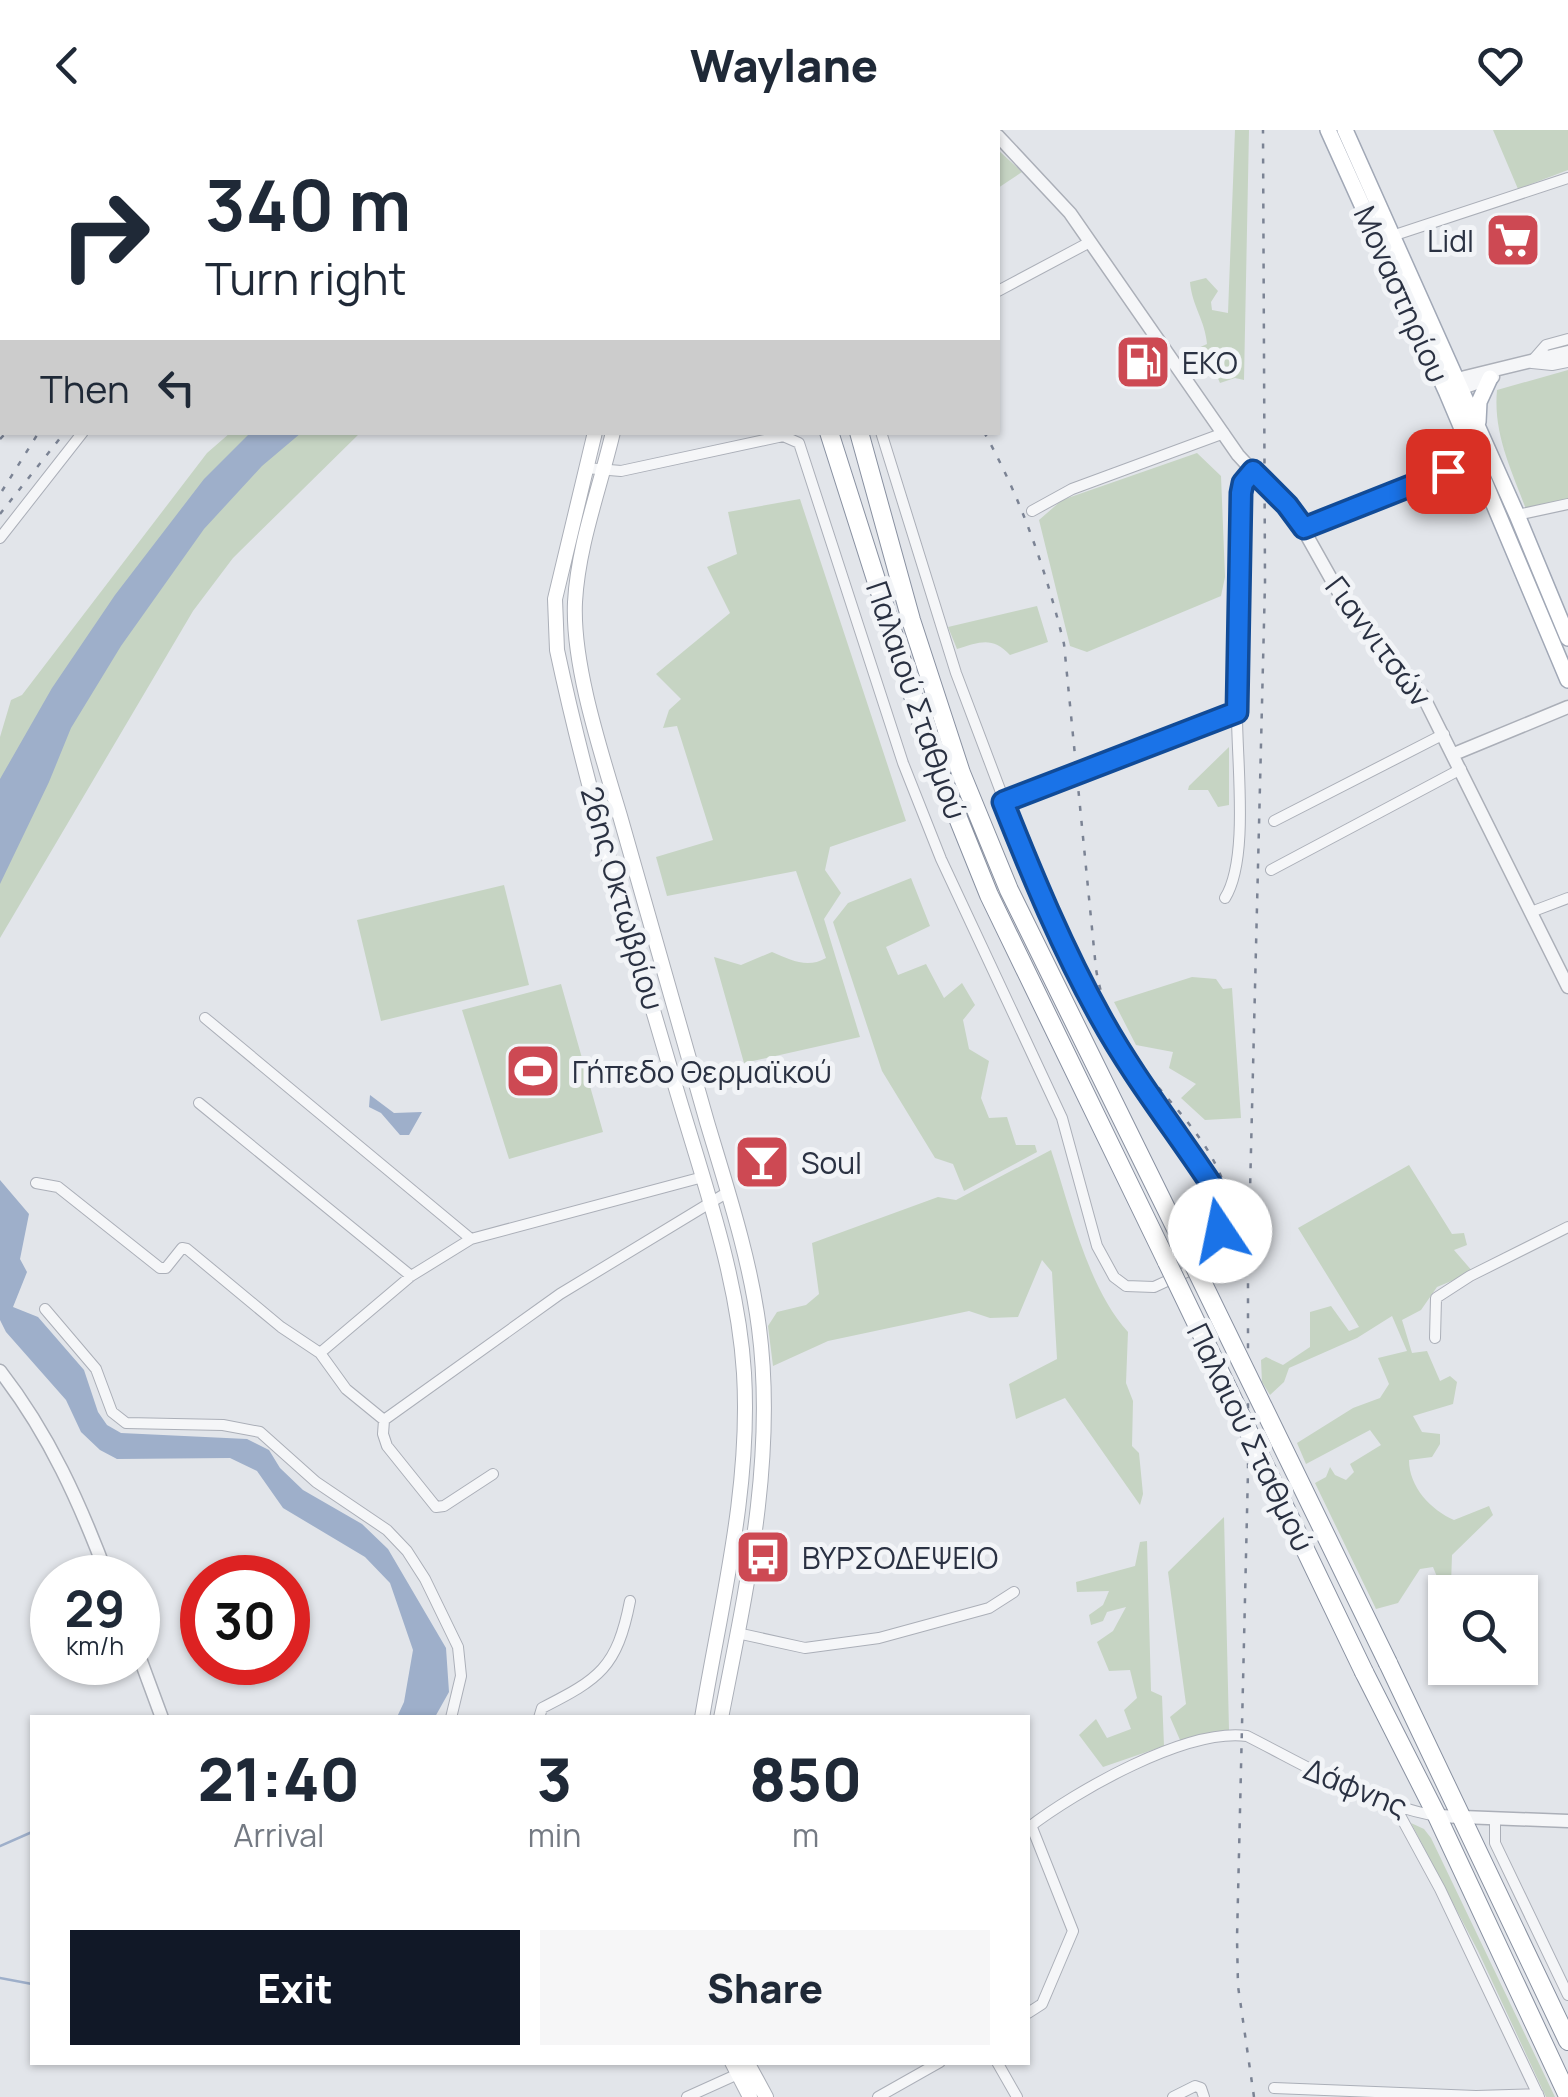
<!DOCTYPE html>
<meta charset="utf-8">
<style>
body{margin:0;font-family:Manrope,sans-serif;background:#f6f6f7;color:#1f2937;height:100vh;display:flex;flex-direction:column;font-size:38px;white-space:nowrap}
*{box-sizing:border-box;margin:0}
p{font-size:32px;color:#747a83}
.icon{flex:none;width:55px;height:55px;fill:none;stroke:currentColor;stroke-width:2;stroke-linecap:round;stroke-linejoin:round}
.map{position:relative;flex:1;overflow:hidden}
.panel{position:absolute;left:30px;top:1585px;width:1000px;height:350px;display:flex;flex-direction:column;background:#fff;border-radius:0px;box-shadow:0 2px 8px #0004}
.panel>*{flex:none}
.hud{position:absolute;left:0px;top:0px;width:1000px;height:305px;box-shadow:0 2px 8px #0004;background:#fff;color:#1f2937;overflow:hidden}
.controls{position:absolute;left:1428px;top:1445px;display:grid;gap:20px}
.controls a{display:grid;place-items:center;width:110px;height:110px;border-radius:0px;background:#fff;box-shadow:0 2px 8px #0004;font-size:50px}
.speed{position:absolute;left:30px;top:1425px;display:flex;gap:20px;font-size:50px;font-weight:700;text-align:center}
.speed>*{display:grid;place-content:center;width:130px;height:130px;border-radius:50%;background:#fff;box-shadow:0 2px 8px #0004;line-height:1}
.speed small{font-size:25px;font-weight:400}
.speed .limit{border:15px solid #d22;background:#fff;color:#111}
.pin{position:absolute;display:grid;place-items:center;width:85px;height:85px;color:#fff;margin:-42px;border-radius:20px;box-shadow:0 5px 15px #0006}
.me{position:absolute;width:110px;margin:-55px;rotate:349deg;stroke-linejoin:round;filter:drop-shadow(0 0 8px #0008)}
.turn{display:flex;align-items:center;gap:35px;height:210px;padding:0 40px;font-size:45px}
.turn .icon{width:130px;height:130px;stroke-width:2.5}
.turn b{display:block;font-size:70px;line-height:85px}
.then{display:flex;align-items:center;height:95px;padding:0 40px;background:#0003;gap:20px;font-size:38px}
.eta{display:flex;justify-content:space-evenly;align-items:center;height:170px;text-align:center}
.eta b{font-size:60px;font-weight:800;line-height:70px}
.primary-button{display:flex;gap:20px;margin-top:auto;padding:20px 40px}
.primary-button a{flex:1;height:115px;border-radius:0px;background:#111827;color:#fff;font-size:40px;font-weight:800;line-height:115px;text-align:center}
.primary-button a+a{background:#f6f6f7;color:#1f2937}
header{display:flex;justify-content:space-between;align-items:center;height:130px;padding:0 40px;background:#fff;font-size:45px;font-weight:800}
.map>svg:first-child{display:block}
</style>
<header><svg class="icon" aria-label="back" viewBox="0 0 24 24"><path d="M15 5l-7 7 7 7"/></svg>Waylane<svg class="icon" aria-label="heart" viewBox="0 0 24 24"><path d="M12 20l-8-8c-3-5 5-10 8-4 3-6 11-1 8 4z"/></svg></header>
<div class="map">
<svg width="1568" height="1967" viewBox="0 0 1568 1967">
<rect width="100%" height="100%" fill="#e2e5ea"/>
<path fill="#c6d4c3" d="M1235,0H1249L1244,250L1235,248L1220,253L1212,235L1204,236L1192,221L1207,214C1205,190 1192,176 1190,152L1206,148L1218,161L1211,172L1212,180L1228,183Z
M1493,0H1568V40L1518,59Z
M998,20L1022,42L998,58Z
M1568,240V370L1526,379C1511,339 1493,303 1497,260Z
M230,303H360L233,428L193,481L0,808V607L11,570L22,565L207,323Z
M1197,323L1221,346L1225,447L1221,466L1087,522L1070,516L1039,390L1062,370Z
M800,369L906,691L830,717L825,740L841,763L824,789L860,907L744,933L714,827L741,835L772,822C791,830 807,839 826,828L796,741L667,766L656,727L713,710L677,596L663,598L669,580L681,569L656,544L730,483L707,437L737,424L728,382Z
M1037,476L1048,512L1010,525C992,506 980,512 957,519L948,497Z
M1229,617V675L1218,677L1208,660H1188L1189,656Z
M911,748L930,796L886,817L898,845L926,834L944,868L962,853L975,875L963,890L969,919L989,931L981,968L989,988L1007,987L1016,1015H1035L1037,1022L964,1061L953,1034L935,1028L882,941L833,792L848,773Z
M504,755L529,855L381,891L357,790Z
M1192,847L1216,849L1223,859L1232,858L1241,988L1205,990L1181,968L1196,954L1169,938L1173,922L1136,915L1114,872Z
M561,854L603,1002L509,1029L462,880Z
M1051,1020C1070,1077 1087,1157 1128,1202L1126,1253L1133,1271L1132,1316L1139,1323L1143,1364L1140,1375L1065,1268L1016,1289L1009,1254L1057,1229L1052,1142L1042,1130L1018,1187L990,1188L969,1181L828,1211L773,1236L768,1196L777,1182L806,1175L819,1164L812,1113L938,1067L956,1070Z
M1409,1035L1452,1104L1464,1103L1467,1115L1454,1120L1473,1142L1437,1157L1421,1180L1402,1190L1412,1223L1427,1221L1440,1251L1450,1246L1457,1252L1453,1274L1413,1286L1422,1302L1440,1304V1314L1432,1327L1409,1330C1409,1357 1431,1380 1454,1390L1489,1376L1493,1385L1452,1425L1451,1454L1442,1459L1433,1437L1420,1439L1398,1473L1376,1479L1315,1353L1326,1347L1330,1337L1335,1345L1346,1350L1354,1342L1350,1334L1381,1315L1370,1300L1306,1334L1297,1313L1353,1278L1380,1268L1389,1254L1378,1228L1407,1221L1392,1186L1357,1208L1289,1238L1284,1252L1270,1265L1262,1252L1261,1230L1266,1227L1283,1235L1310,1217V1182L1331,1176L1349,1201L1359,1197L1298,1098Z
M1224,1387L1229,1600L1180,1610L1170,1587L1186,1574L1168,1442Z
M1147,1411L1151,1561L1162,1566L1164,1616L1103,1637L1079,1605L1096,1589L1107,1608L1131,1599L1124,1580L1137,1568L1130,1540L1109,1541L1097,1512L1113,1501L1126,1477L1107,1482L1103,1491L1091,1495L1089,1485L1103,1475L1109,1461L1077,1462L1076,1452L1135,1436L1140,1412Z
M1411,1693L1424,1699L1431,1708L1555,1967H1546L1478,1821Z"/>
<path fill="#9eafca" d="M251,302L301,303L262,336L204,399L121,516L71,598L49,652L0,754V649L52,558L115,465L204,349Z
M370,965L394,983L422,982L409,1005H400L381,983L369,977Z
M0,1050L29,1084L20,1129L27,1142L13,1177L38,1187L84,1240L98,1282L107,1295L121,1303L247,1309L269,1320L280,1338L303,1360L362,1394L388,1419L446,1518L449,1562L435,1587H397L404,1572L413,1520L390,1453L365,1427L283,1378L257,1341L230,1328L117,1329L100,1320L81,1302L66,1270L6,1202L0,1190Z"/>
<g fill="none" stroke-linecap="round" stroke-linejoin="round">
<path stroke="#9eafca" stroke-width="2.5" d="M0,1716L32,1702
M0,1848L32,1854"/>
<g stroke="#abafb8" stroke-width="12">
<path id="minor" d="M781,0L782,2
M296,2L298,0
M1392,106L1568,48
M998,161L1090,112
M1532,231L1546,215L1568,209
M1532,233L1552,235L1568,232
M586,338L621,341L783,306L799,313L903,633L941,729L1062,988L1097,1116L1114,1147L1126,1156L1154,1157L1208,1132L1216,1119L1222,1088L1215,1059L1129,935L1099,886L1030,739L956,543L881,302
M1032,381L1072,359L1224,303
M1517,385L1568,374
M1304,399L1475,330
M0,408L83,302
M1003,672L1237,582
M1274,691L1444,604
M1271,740L1461,639
M1225,768C1250,728 1236,628 1237,578C1239,507 1242,435 1241,363L1243,353L1253,341
M1531,782L1568,768
M205,888L471,1109
M199,973L411,1146
M36,1053L58,1057L160,1138H166L182,1118L187,1119L281,1197L320,1223L346,1259L384,1290L383,1304L387,1316L436,1377L444,1376L493,1344
M45,1179L96,1239L112,1282L126,1293L223,1295L260,1302L316,1352L387,1400L407,1421L425,1449L458,1517L461,1546L451,1588
M1435,1208L1436,1168L1470,1146L1568,1097
M320,1223L411,1146L471,1109L703,1047
M384,1290L560,1164L728,1062
M737,1503L805,1518L879,1508L989,1478L1014,1462
M539,1588L542,1578C599,1549 617,1538 630,1471
M1396,1678L1440,1759L1539,1967
M1495,1690V1713L1568,1865
M1028,1698C1076,1661 1186,1598 1247,1606C1312,1639 1364,1672 1436,1686
M1028,1883L1042,1874L1073,1801L1031,1695
M997,1932L1017,1967
M1274,1958L1476,1966L1538,1964
M687,1967L738,1944
M878,1967L940,1932
M1173,1967L1195,1956L1201,1958L1204,1967"/>
</g>
<g stroke="#abafb8" stroke-width="15">
<path id="tertiary" d="M998,6L1070,83L1238,325L1298,390L1343,470L1423,566L1568,857
M1449,251L1568,222
M1451,262L1493,247
M1454,624L1568,577
M0,1241C49,1304 80,1373 108,1448
M138,1523L162,1588
M1437,1686L1568,1691"/>
</g>
<g stroke="#abafb8" stroke-width="16">
<path id="secondary" d="M617,0L619,2
M647,2V0
M595,302L555,469L557,520C589,670 635,818 678,965C705,1056 738,1148 744,1243C751,1359 721,1474 702,1588
M613,302C600,358 578,415 575,472C572,536 602,625 620,686C649,788 678,890 707,992C727,1059 750,1128 759,1198C776,1329 746,1460 721,1588
M732,1932L750,1967
M747,1932L766,1967"/>
</g>
<g stroke="#a1a8b6" stroke-width="18">
<path id="primary" d="M1328,0L1447,263L1568,550
M1345,0L1517,385L1568,508
M1478,292L1479,272L1490,248"/>
</g>
<g stroke="#8991a1" stroke-width="20">
<path id="trunk" d="M721,0L722,2
M753,0L754,2
M829,302L929,616L989,765L1167,1132
M859,302L911,490L961,643L1009,760L1188,1123
M1388,1533L1568,1911
M1364,1542L1437,1686L1568,1966"/>
</g>
<use href="#minor" stroke="#f5f6f8" stroke-width="10"/>
<use href="#tertiary" stroke="#f5f6f8" stroke-width="12"/>
<use href="#secondary" stroke="#fff" stroke-width="14"/>
<use href="#primary" stroke="#fff" stroke-width="15"/>
<use href="#trunk" stroke="#fff" stroke-width="18"/>
<path stroke="#7b8394" stroke-width="2.5" stroke-dasharray="5 10" stroke-linecap="butt" d="M742,0L746,2
M249,2L251,0
M984,302C1021,368 1046,440 1064,514L1096,839C1110,922 1159,949 1203,1013C1224,1044 1233,1077 1239,1113
M0,309L7,302
M2,361L39,302
M0,384L65,302
M1254,1967L1238,1856L1237,1808L1248,1341V1142L1265,452L1263,0"/>
<g stroke="#8991a1" stroke-width="20" stroke-linecap="butt">
<path id="trunk-bridge" d="M1188,1123L1388,1533
M1167,1132L1364,1542"/>
</g>
<use href="#trunk-bridge" stroke="#fff" stroke-width="18"/>
</g>
<g fill="none" stroke-linecap="round" stroke-linejoin="round">
<g stroke="#114b97" stroke-width="25">
<path id="route" d="M1220,1101V1075L1215,1060C1177,1002 1134,948 1101,888C1063,820 1032,745 1003,672L1237,582L1241,363L1243,353L1253,341L1287,375L1304,398L1448,341"/>
</g>
<use href="#route" stroke="#1a73e8" stroke-width="18"/>
</g>
<defs>
<g id="supermarket-square" transform="scale(2.875)"><rect x="-9" y="-9" width="18" height="18" rx="4" fill="#cd4953" stroke="#f2f4f7"/><path d="M-6-5.5h2.5l.6 2H6L4.5 2H-2.5L-4.4-4H-6ZM-1.5 3.2a1.3 1.3 0 1 0 .1 0ZM3 3.2a1.3 1.3 0 1 0 .1 0Z" fill="#fff"/></g>
<g id="fuel-square" transform="scale(2.875)"><rect x="-9" y="-9" width="18" height="18" rx="4" fill="#cd4953" stroke="#f2f4f7"/><path d="M-5.5-6h7V0h2V4h1.3V-2.5L3-4.5l.8-.8L6-3V5H2.5V1h-1V6h-7ZM-4.2-4.7v3.2H.2V-4.7Z" fill="#fff"/></g>
<g id="stadium-square" transform="scale(2.875)"><rect x="-9" y="-9" width="18" height="18" rx="4" fill="#cd4953" stroke="#f2f4f7"/><path d="M0-5a6.5 5 0 1 0 0 10a6.5 5 0 1 0 0-10ZM-3.5-1.8h7v3.6h-7Z" fill="#fff"/></g>
<g id="bar-square" transform="scale(2.875)"><rect x="-9" y="-9" width="18" height="18" rx="4" fill="#cd4953" stroke="#f2f4f7"/><path d="M-6-5H6L.8 .8V4.5H3.5V6h-7V4.5H-.8V.8Z" fill="#fff"/></g>
<g id="bus-square" transform="scale(2.875)"><rect x="-9" y="-9" width="18" height="18" rx="4" fill="#cd4953" stroke="#f2f4f7"/><path d="M-5-6H5V4H4V6H2V4H-2V6H-4V4H-5ZM-3.5-4V0h7V-4ZM-3.5 1.2v1.5H-2V1.2ZM2 1.2v1.5H3.5V1.2Z" fill="#fff"/></g>
</defs>
<g fill-rule="evenodd">
<use href="#supermarket-square" x="1513" y="110"/>
<use href="#fuel-square" x="1143" y="232"/>
<use href="#stadium-square" x="533" y="941"/>
<use href="#bar-square" x="762" y="1032"/>
<use href="#bus-square" x="763" y="1427"/>
</g>
<g text-anchor="middle" dominant-baseline="central" stroke-width="10" stroke-linejoin="round" paint-order="stroke">
<g font-size="30" fill="#2a3142" stroke="#f2f4f7" text-anchor="start">
<text x="1474" y="110" text-anchor="end">Lidl</text>
<text x="1182" y="232">ΕΚΟ</text>
<text x="572" y="941">Γήπεδο Θερμαϊκού</text>
<text x="801" y="1032">Soul</text>
<text x="802" y="1427">ΒΥΡΣΟΔΕΨΕΙΟ</text>
</g>
<g font-size="30" fill="#2a3142" stroke="#f2f4f7">
<text transform="translate(1402 164) rotate(66)">Μοναστηρίου</text>
<text transform="translate(1379 511) rotate(53)">Γιαννιτσών</text>
<text transform="translate(917 570) rotate(71)">Παλαιού Σταθμού</text>
<text transform="translate(623 768) rotate(74)">26ης Οκτωβρίου</text>
<text transform="translate(1251 1307) rotate(64)">Παλαιού Σταθμού</text>
<text transform="translate(1356 1657) rotate(22)">Δάφνης</text>
</g>
</g>
</svg>
<div class="controls">
<a><svg class="icon" aria-label="search" viewBox="0 0 24 24"><circle cx="10" cy="10" r="6"/><path d="M15 15l6 6"/></svg></a>
</div>
<div class="speed"><div>29<small>km/h</small></div><div class="limit">30</div></div>
<div class="pin" style="left:1448px;top:341px;background:#d93025"><svg class="icon" aria-label="arrive" viewBox="0 0 24 24"><path d="M6 21V4h12l-3 4 3 4H6"/></svg></div>
<svg class="me" style="left:1220px;top:1101px" viewBox="-20 -20 40 40"><circle r="19" fill="#fff"/><path d="M0-13L10 11 0 6-10 11z" fill="#1a73e8"/></svg>
<div class="hud">
<div class="turn"><svg class="icon" aria-label="right" viewBox="0 0 24 24"><path d="M7 20v-9h11M14 6l5 5-5 5"/></svg><div><b>340 m</b>Turn right</div></div>
<div class="then">Then<svg class="icon" aria-label="left" viewBox="0 0 24 24"><path d="M17 20v-9H6M10 6l-5 5 5 5"/></svg></div>
</div>
<section class="panel">
<div class="eta">
<div><b>21:40</b><p>Arrival</p></div>
<div><b>3</b><p>min</p></div>
<div><b>850</b><p>m</p></div>
</div>
<div class="primary-button"><a>Exit</a><a>Share</a></div>
</section>
</div>
